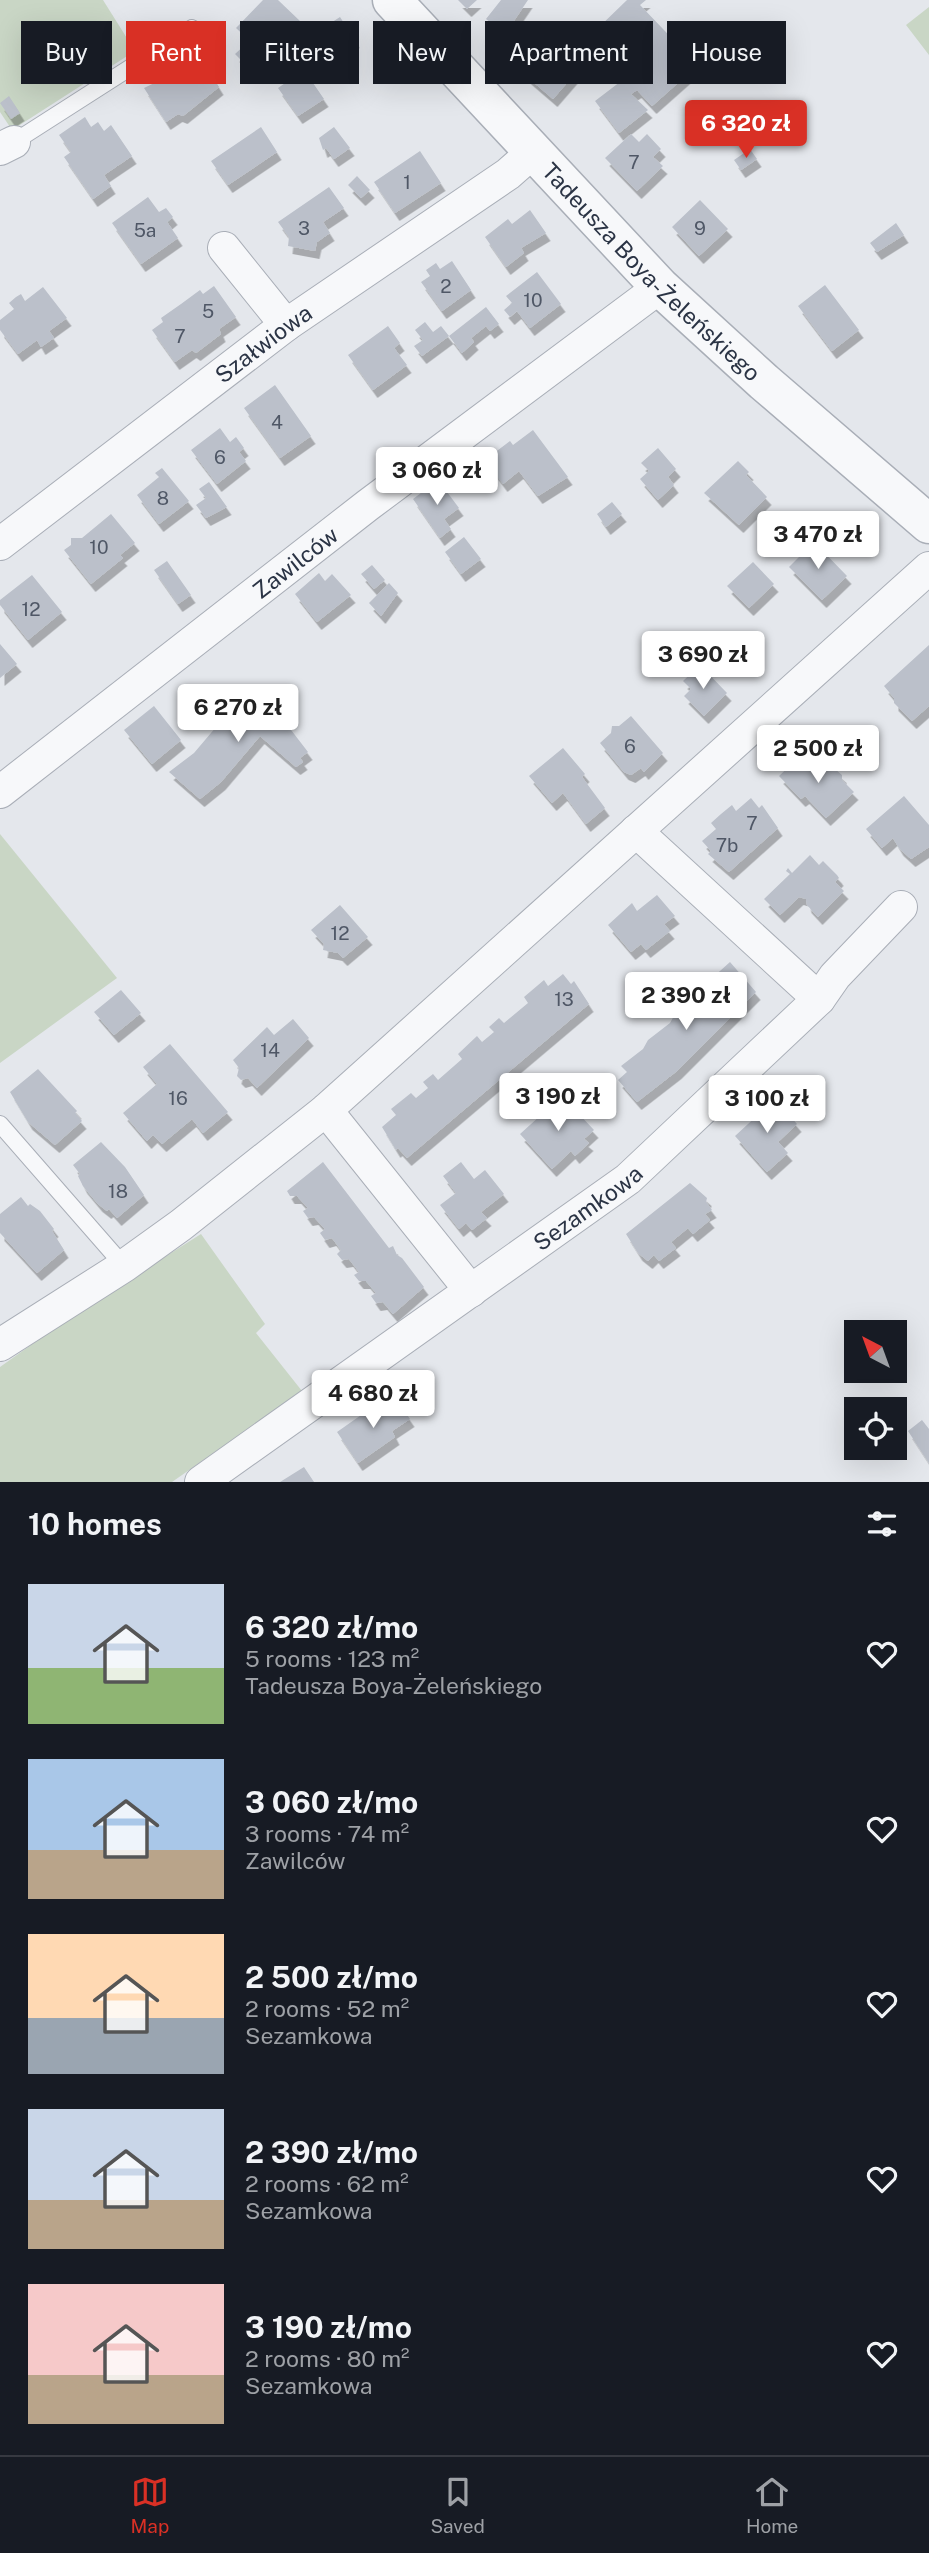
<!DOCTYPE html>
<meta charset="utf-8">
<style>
:root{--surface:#171b24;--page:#242831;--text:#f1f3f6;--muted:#9ea1a6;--line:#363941;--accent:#d93025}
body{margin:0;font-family:"Public Sans",sans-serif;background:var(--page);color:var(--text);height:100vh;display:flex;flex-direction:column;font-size:26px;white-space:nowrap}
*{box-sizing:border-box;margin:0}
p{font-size:23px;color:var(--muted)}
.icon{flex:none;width:38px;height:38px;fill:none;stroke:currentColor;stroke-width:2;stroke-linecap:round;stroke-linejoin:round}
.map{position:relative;height:1482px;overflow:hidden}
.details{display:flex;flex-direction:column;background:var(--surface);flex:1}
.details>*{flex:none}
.banner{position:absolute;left:21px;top:21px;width:887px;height:63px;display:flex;gap:14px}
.needle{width:46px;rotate:319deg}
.fabs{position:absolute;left:844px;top:1320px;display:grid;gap:14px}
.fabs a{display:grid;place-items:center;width:63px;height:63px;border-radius:0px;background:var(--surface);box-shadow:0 7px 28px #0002;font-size:35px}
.price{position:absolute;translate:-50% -60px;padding:0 16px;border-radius:7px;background:#fff;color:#222;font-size:23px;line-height:46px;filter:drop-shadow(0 2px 4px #0008)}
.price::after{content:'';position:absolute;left:50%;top:42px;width:21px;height:16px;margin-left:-10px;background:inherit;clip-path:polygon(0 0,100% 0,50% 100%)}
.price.active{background:var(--accent);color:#fff}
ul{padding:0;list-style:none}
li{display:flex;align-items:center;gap:21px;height:175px;padding:0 28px}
li span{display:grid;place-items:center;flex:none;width:196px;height:140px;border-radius:0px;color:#555}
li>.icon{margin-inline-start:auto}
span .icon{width:84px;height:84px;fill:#fffc;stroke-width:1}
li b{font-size:30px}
h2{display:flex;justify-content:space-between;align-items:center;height:84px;padding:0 28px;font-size:30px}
.pill{padding:0 24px;border-radius:0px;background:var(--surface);box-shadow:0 7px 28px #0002;font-size:24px;line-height:63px}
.pill.active{background:var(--accent);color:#fff}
.dock{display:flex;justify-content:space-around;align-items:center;height:98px;border-top:2px solid var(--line);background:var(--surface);font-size:19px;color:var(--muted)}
.dock a{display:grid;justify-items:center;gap:4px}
.dock .active{color:var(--accent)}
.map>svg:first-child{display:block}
.green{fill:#c9d6c5}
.building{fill:#bbc0ca;filter:url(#shadow)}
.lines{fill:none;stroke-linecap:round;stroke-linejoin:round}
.service-casing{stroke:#a9aeb7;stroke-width:18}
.minor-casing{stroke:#a9aeb7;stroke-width:34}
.tertiary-casing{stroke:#a9aeb7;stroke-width:41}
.service{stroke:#f7f8fa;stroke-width:16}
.minor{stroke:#f7f8fa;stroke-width:32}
.tertiary{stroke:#f7f8fa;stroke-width:38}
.labels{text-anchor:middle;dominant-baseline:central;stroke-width:5;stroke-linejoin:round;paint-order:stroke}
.number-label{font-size:19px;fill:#4f5766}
.street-label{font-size:23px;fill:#2b3445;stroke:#f4f6f9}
</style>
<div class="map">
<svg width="929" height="1482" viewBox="0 0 929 1482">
<defs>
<filter id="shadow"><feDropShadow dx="4.5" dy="8" stdDeviation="0" flood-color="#0004"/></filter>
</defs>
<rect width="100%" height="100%" fill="#e4e7ec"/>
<path class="green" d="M0 0H103L135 51 12 130 0 112Z
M929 7V55L906 25Z
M0 834 117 978 0 1063Z
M201 1234 265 1324 256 1333 302 1391 172 1482H0V1367L76 1313Z"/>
<path class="building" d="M263 0H278L300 21 284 38 279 34 247 66 235 54 247 43 252 48 254 45 236 28Z
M458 0H477L467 9Z
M501 0H528L505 34 486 19Z
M627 0H646L640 5 686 53 676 62 688 74 652 106 637 90 631 94 648 110 619 133 595 101 633 72 595 31Z
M340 17 355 40 312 66 298 44Z
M535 31 551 44 557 37 567 45 560 53 579 69 553 99 510 62Z
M186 61 194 73 205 65 219 87 183 116 178 114 166 122 144 88 169 76 167 74Z
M304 70 324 99 298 116 278 88Z
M9 96 20 113 11 119 0 103Z
M85 117 91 127 98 122 104 131 111 125 132 156 104 175 111 186 93 199 64 157 71 152 59 135Z
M261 127 277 152 228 185 211 161Z
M334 127 350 148 334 159 326 148 323 150 319 138Z
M631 134 639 142 647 134 661 149 653 157 663 166 637 191 605 158Z
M750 149 757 159 741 170 734 160Z
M420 151 441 183 395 213 374 182Z
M357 176 370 190 361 198 348 185Z
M329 187 344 208 323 222 330 233 317 242 315 251 288 246 289 237 278 222Z
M148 197 159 212 166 208 173 217 167 222 178 238 141 264 112 223Z
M700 200 728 229 699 256 672 227Z
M530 210 546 233 521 248 524 253 506 267 485 237 508 219 512 224Z
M896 223 904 235 877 252 870 243Z
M452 261 471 290 442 311 421 282 430 276 426 270 436 263 440 269Z
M537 272 561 304 530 328 517 311 510 317 504 310 512 303 506 296Z
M825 285 859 330 832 351 798 306Z
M214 286 236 317 219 329 221 334 196 353 192 350 175 362 152 330 163 322 161 318 181 304 200 290 203 294Z
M43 287 67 318 49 331 54 338 41 347 37 340 18 354 0 330V320L14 309 9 303 16 297 21 294 25 301Z
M486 307 499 324 490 331 486 326 471 338 474 342 462 353 449 336Z
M425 322 433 332 441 326 449 336 422 356 414 346 423 340 415 330Z
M388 326 400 343 394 348 407 365 373 390 348 355Z
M275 385 311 436 280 458 244 408Z
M220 428 230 442 236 437 244 448 239 452 246 461 217 484 191 450Z
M533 430 568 477 538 496 519 471 503 484 485 460 510 441 513 445Z
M658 448 676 469 668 477 674 485 658 500 640 479 649 471 641 463Z
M738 461 749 472 746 475 767 497 739 525 704 493Z
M162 468 189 501 159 524 137 495 159 477 155 473Z
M438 480 459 508 444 519 451 529 440 538 413 499Z
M209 482 227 507 206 518 196 505 206 498 199 489Z
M612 502 622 514 606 527 597 514Z
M111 514 135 543 120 555 123 558 91 584 64 550 71 545V538H82Z
M464 537 481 559 461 574 445 552Z
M814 542 847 576 822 600 789 567Z
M167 561 191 595 178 604 154 570Z
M753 562 774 584 749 608 727 586Z
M372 565 385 580 374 589 361 574Z
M319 573 325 581 332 574 351 595 317 622 295 594Z
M32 575 62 612 28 640 0 605V600Z
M389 583 398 593 381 616 369 603Z
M0 644 17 664 0 678Z
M929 645V706L912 721 894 703V698L884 686Z
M700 665 727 693 704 716 684 696 691 689 683 681Z
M258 687 308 752 300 758 303 762 296 767 260 736 221 782 200 799 169 772 194 753 233 707Z
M154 706 181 740 152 764 124 730Z
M631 716 663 753 644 772 641 768 631 775 624 772 600 743 611 733 612 726H619Z
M563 748 585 774 582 777 605 808 586 824 563 793 552 803 529 776Z
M822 758 842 775V780L854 792 826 818 805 796 801 799 779 776 797 759 809 771Z
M904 796 929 825V847L911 859 899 848 893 838 882 848 866 829Z
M751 798 759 808 762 805 778 828 729 872 708 854 711 851 702 841 716 829 711 823 721 814 732 805 736 811Z
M810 855 819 865 823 861 837 875 839 878 835 882 844 891 818 917 807 905 806 899 799 897 780 915 764 899 790 874 786 871 788 868 792 873Z
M657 895 675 916 664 924 670 931 646 950 641 944 631 952 608 925 632 903 637 911Z
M340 905 368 937 343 958 338 953 323 950 324 944 311 930Z
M730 962 756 992 677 1071 637 1102 618 1080 627 1072 621 1066 643 1049 648 1040 670 1023 675 1014 697 997 701 988Z
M563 974 571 984 574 981 589 1004 407 1158 398 1148 396 1150 382 1127 396 1115 391 1109 411 1093 416 1098 428 1088 423 1082 433 1074 438 1080 462 1059 458 1054 477 1036 482 1042 494 1032 489 1027 499 1018 504 1023 528 1003 524 997 544 980 548 986Z
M121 990 141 1013 114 1035 94 1012Z
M293 1019 309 1038 257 1088 248 1078 241 1080 237 1076 239 1068 233 1060 267 1027 274 1035Z
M170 1044 228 1112 203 1133 192 1119 162 1144 153 1135 147 1141 123 1113 157 1084 143 1067Z
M38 1069 77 1111 75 1113 82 1121 55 1145 28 1122 10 1092Z
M562 1096 594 1130 584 1139 589 1143 575 1156 571 1151 552 1169 520 1134Z
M775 1099 797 1124 778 1142 788 1153 767 1172 735 1136Z
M101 1142 125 1167 144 1195 117 1218 109 1209 107 1211 98 1204 83 1186 78 1176 80 1174 73 1165Z
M323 1162 389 1248 393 1246 397 1255 402 1258 424 1287 393 1314 383 1302 376 1303 371 1296 376 1293 366 1281H359L354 1275 359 1272 349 1259 342 1260 337 1254 341 1250 332 1238 325 1240 320 1233 325 1229 314 1217 308 1218 303 1211 308 1208 297 1196H290L287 1191Z
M461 1162 474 1179 485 1170 504 1194 481 1212 487 1218 472 1230 466 1223 459 1229 440 1205 456 1193 443 1176Z
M690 1183 707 1198 706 1202 712 1210 705 1214 710 1220 693 1234 688 1228 671 1242 676 1248 659 1261 654 1255 648 1261 638 1253 626 1234Z
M21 1197 28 1206 30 1204 40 1211 54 1229 52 1231 64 1250 37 1273 0 1233V1214Z
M396 1399 410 1419 392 1431 395 1437 358 1463 337 1432 374 1406 378 1412Z
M922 1420 929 1429V1463L908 1431Z
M304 1467 314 1482H280Z"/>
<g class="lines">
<defs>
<path id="service" d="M14 142 192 28
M0 1124 124 1266"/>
<g id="minor">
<path d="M0 149 14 142"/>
<path d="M224 248 286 325"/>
<path id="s1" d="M0 544 286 325 508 174 533 152"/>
<path id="s2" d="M0 792 368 505 660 287"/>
<path d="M636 831 819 999"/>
<path d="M326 1110 471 1291"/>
<path d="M0 1345 124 1266 181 1225 326 1110 929 568"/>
<path id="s3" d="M201 1482 628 1179 819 999 835 976 901 907"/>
</g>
<g id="tertiary">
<path id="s4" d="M392 0 660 287 764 382 929 524"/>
</g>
</defs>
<use href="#service" class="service-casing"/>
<use href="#minor" class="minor-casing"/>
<use href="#tertiary" class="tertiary-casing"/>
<use href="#service" class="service"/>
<use href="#minor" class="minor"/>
<use href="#tertiary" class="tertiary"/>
</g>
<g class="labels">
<g class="number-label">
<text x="634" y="162">7</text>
<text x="407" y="182">1</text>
<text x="304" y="228">3</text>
<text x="700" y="228">9</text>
<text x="145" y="230">5a</text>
<text x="446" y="286">2</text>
<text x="533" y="300">10</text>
<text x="208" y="311">5</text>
<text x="180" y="336">7</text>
<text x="277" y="422">4</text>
<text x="220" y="457">6</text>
<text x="163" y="498">8</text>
<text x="99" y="547">10</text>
<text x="31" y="609">12</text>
<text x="630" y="746">6</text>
<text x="752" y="823">7</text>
<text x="727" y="845">7b</text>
<text x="340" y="933">12</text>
<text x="564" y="999">13</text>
<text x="270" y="1050">14</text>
<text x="178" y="1098">16</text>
<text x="118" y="1191">18</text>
</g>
<g class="street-label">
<text stroke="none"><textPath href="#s4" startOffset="376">Tadeusza Boya-Żeleńskiego</textPath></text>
<text stroke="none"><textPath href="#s1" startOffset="331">Szałwiowa</textPath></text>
<text stroke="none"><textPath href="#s2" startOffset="374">Zawilców</textPath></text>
<text stroke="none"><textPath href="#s3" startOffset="474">Sezamkowa</textPath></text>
</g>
</g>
</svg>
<div class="fabs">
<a><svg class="needle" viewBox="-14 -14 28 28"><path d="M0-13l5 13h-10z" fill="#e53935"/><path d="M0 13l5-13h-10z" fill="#9ea1a6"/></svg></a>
<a><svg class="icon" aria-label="locate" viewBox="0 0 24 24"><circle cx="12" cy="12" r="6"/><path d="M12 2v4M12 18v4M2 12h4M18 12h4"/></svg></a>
</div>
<b class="price active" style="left:746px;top:160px">6 320 zł</b>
<b class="price" style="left:437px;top:507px">3 060 zł</b>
<b class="price" style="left:818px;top:571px">3 470 zł</b>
<b class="price" style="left:703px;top:691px">3 690 zł</b>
<b class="price" style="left:238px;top:744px">6 270 zł</b>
<b class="price" style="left:818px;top:785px">2 500 zł</b>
<b class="price" style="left:686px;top:1032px">2 390 zł</b>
<b class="price" style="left:558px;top:1133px">3 190 zł</b>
<b class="price" style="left:767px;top:1135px">3 100 zł</b>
<b class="price" style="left:373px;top:1430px">4 680 zł</b>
<div class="banner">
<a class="pill">Buy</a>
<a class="pill active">Rent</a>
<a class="pill">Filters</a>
<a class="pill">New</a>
<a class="pill">Apartment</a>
<a class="pill">House</a>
</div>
</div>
<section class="details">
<h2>10 homes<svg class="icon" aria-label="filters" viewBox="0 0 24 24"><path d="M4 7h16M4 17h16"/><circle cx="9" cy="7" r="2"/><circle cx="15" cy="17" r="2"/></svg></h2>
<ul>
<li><span style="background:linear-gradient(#c9d6e8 60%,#8fb573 0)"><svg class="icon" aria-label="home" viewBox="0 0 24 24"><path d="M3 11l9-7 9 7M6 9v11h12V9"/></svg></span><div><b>6 320 zł/mo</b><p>5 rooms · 123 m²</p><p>Tadeusza Boya-Żeleńskiego</p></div><svg class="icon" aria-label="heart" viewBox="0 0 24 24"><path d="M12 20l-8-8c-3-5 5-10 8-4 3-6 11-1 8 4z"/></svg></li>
<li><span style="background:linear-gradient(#a9c7e8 65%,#b9a48a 0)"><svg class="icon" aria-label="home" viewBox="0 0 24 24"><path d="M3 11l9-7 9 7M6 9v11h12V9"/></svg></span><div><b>3 060 zł/mo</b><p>3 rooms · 74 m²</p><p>Zawilców</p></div><svg class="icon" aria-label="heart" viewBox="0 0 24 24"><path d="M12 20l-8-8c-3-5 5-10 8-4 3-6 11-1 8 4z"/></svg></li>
<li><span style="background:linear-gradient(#ffd9b3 60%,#9aa5b1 0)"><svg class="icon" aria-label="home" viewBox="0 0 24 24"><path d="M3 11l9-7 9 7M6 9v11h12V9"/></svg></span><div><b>2 500 zł/mo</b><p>2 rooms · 52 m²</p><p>Sezamkowa</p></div><svg class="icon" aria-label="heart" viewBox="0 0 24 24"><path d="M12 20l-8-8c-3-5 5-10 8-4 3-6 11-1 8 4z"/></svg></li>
<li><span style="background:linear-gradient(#c9d6e8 65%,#b9a48a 0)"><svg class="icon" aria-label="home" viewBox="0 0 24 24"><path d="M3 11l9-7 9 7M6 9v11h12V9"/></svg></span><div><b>2 390 zł/mo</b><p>2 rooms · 62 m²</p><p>Sezamkowa</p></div><svg class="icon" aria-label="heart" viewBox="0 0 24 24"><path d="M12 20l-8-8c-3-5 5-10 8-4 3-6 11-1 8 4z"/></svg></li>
<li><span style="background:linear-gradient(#f6c9c9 65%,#b9a48a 0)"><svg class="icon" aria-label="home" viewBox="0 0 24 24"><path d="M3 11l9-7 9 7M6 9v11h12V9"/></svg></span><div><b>3 190 zł/mo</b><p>2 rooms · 80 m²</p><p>Sezamkowa</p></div><svg class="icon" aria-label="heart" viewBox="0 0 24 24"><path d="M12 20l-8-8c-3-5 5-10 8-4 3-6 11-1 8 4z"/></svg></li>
</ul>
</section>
<nav class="dock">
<a class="active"><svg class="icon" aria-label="map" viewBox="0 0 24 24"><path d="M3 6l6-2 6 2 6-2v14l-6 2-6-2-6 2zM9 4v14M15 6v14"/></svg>Map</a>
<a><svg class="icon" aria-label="saved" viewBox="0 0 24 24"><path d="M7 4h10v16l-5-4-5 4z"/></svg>Saved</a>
<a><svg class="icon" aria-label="home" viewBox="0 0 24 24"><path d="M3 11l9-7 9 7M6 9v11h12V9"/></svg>Home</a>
</nav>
